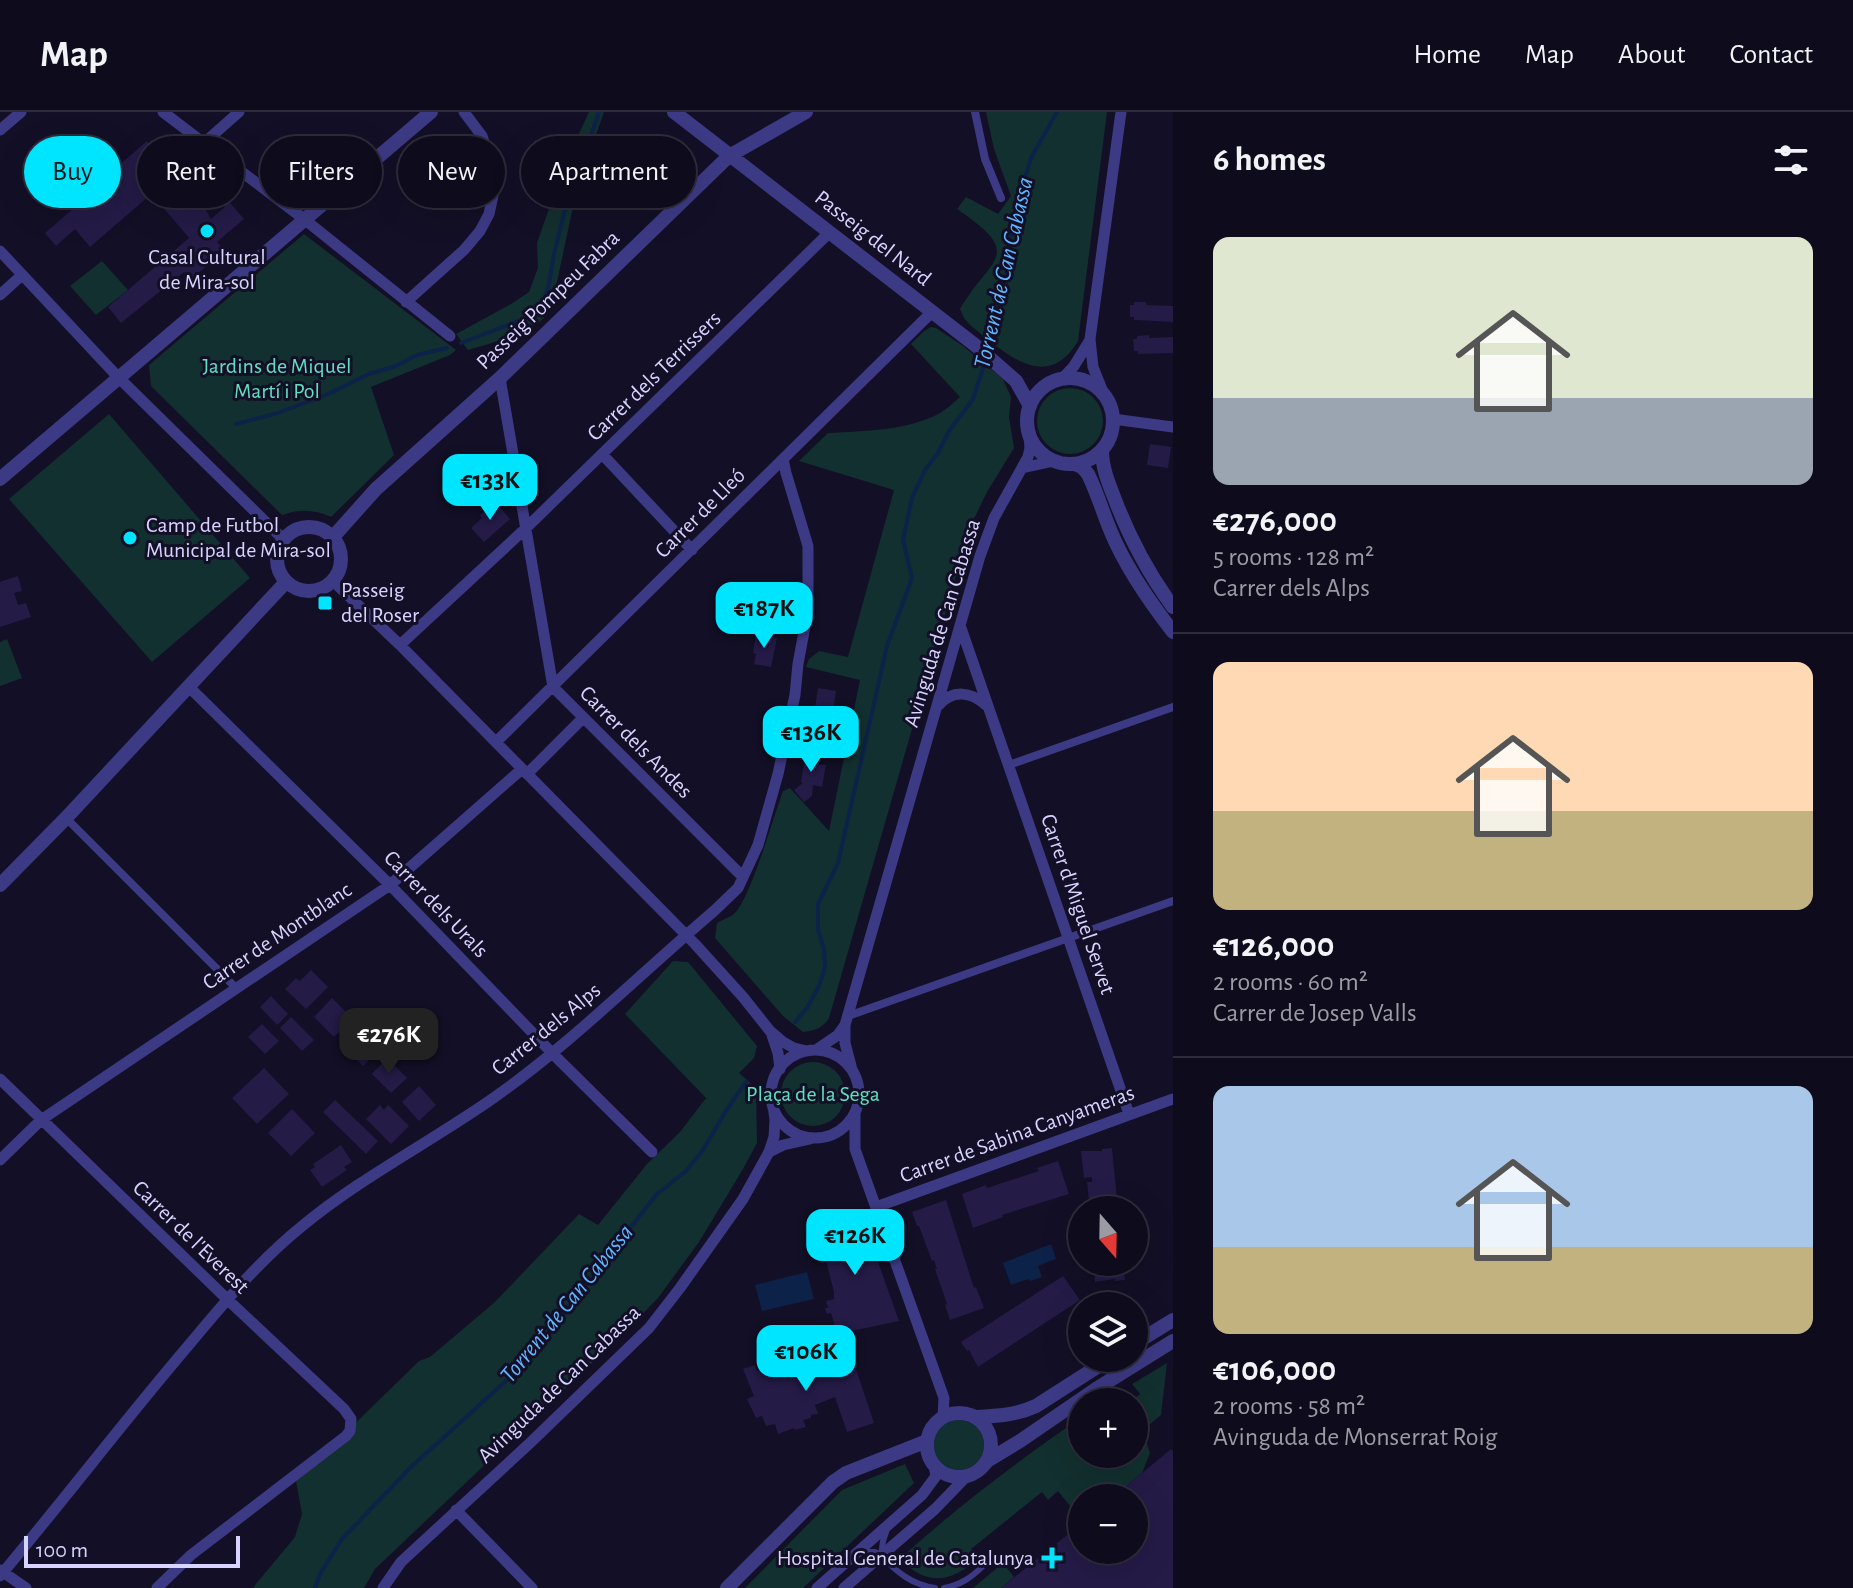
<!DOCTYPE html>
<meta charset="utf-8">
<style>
:root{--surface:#0e0b1c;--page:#171425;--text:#f1f3f6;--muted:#9b9ba3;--line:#2e2b3b;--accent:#00e5ff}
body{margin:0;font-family:"Alegreya Sans",sans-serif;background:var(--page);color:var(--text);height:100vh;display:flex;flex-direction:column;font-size:30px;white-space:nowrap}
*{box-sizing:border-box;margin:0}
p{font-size:26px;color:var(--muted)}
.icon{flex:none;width:44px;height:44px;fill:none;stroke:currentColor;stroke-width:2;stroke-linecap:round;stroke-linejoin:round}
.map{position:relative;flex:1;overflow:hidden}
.panel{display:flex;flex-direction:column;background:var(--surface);width:680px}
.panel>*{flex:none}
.top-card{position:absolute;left:24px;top:24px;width:760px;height:72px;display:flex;gap:16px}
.needle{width:52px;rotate:160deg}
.buttons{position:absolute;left:1068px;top:1084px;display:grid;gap:16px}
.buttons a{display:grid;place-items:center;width:80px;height:80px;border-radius:50%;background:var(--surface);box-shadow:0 8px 32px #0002,0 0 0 2px var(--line);font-size:40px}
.scale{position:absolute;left:24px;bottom:20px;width:216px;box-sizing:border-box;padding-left:8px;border:4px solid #d9d4ff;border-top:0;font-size:22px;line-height:28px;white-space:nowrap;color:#d9d4ff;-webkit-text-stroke:6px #130f26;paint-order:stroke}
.price{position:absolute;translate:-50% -68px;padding:0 18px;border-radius:16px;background:var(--accent);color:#111;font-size:26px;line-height:52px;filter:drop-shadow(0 2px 4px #0008)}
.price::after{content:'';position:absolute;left:50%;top:48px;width:24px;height:18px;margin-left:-12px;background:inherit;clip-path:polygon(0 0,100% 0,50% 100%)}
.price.selected{background:#222;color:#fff}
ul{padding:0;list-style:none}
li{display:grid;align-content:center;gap:16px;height:424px;padding:0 40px}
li+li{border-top:2px solid var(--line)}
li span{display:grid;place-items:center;height:248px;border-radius:16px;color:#555}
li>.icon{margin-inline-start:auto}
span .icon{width:144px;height:144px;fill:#fffc;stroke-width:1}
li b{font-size:34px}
h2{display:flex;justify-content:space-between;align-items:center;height:96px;padding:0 40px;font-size:34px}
.tag{padding:0 28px;border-radius:36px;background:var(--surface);box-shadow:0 8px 32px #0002,0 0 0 2px var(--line);font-size:28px;line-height:72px}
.tag.selected{background:var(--accent);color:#111}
header{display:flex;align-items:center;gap:48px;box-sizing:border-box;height:112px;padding:0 40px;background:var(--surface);border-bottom:2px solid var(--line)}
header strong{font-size:38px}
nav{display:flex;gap:44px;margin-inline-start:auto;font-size:28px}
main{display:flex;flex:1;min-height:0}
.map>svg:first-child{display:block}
.green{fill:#12302f}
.water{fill:#0c2248}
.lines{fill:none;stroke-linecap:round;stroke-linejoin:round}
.stream{stroke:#0c2248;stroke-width:4}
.building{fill:#241b47}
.service{stroke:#3d3a85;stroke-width:6}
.pedestrian{stroke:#3d3a85;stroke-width:8}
.minor{stroke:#3d3a85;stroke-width:11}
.tertiary{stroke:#3d3a85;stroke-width:14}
.poi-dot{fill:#00e5ff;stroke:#130f26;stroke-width:3}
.labels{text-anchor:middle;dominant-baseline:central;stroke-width:6;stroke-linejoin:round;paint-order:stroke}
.street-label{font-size:22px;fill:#d9d4ff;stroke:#130f26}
.poi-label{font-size:22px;fill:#d9d4ff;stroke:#130f26;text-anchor:start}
.park-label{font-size:22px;fill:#5fe0c0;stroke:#130f26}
.water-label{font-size:24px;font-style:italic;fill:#62b6ff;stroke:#130f26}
</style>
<header>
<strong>Map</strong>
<nav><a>Home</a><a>Map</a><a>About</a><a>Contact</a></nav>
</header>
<main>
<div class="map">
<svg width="1173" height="1476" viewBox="0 0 1173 1476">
<rect width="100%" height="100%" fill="#130f26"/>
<path class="green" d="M589 0H604L577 76 554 184C552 190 550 197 546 203 535 220 488 232 468 238L456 222 511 192 529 180 538 156 537 131 564 54Z
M986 0H1107L1078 229C1046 283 1003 239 970 213L964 206 960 197C991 144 1026 144 957 97L966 85 998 102 1011 84 994 37Z
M304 122 456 238 450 243 371 275 394 343 331 405C314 397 299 397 282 403L151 274 149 253Z
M102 149 128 178 96 203 70 174Z
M931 215 936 216 963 234 1003 267 1011 285 1009 305 1014 336 987 380 970 415 829 906C823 916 814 919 803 920L783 904 715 826 717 811C722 808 730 805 734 802 750 788 774 703 783 679L790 676 829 719 860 568 806 555 809 547 819 539 848 545 894 378 799 349 828 321C864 319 907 319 940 301 947 297 954 290 960 285L911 232 924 219Z
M1037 309a33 33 0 1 1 66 0a33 33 0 1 1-66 0Z
M109 302 250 466 152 550 9 387Z
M7 527 22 566 0 574V530Z
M673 849 688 850 757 934 754 946 739 961 756 976 757 1031 743 1057 699 1130 658 1186 627 1218 375 1457 364 1476H254L255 1473 295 1425 302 1402 296 1369 419 1249 430 1245 495 1190 579 1102 598 1113 647 1052 680 1020 706 986 625 902Z
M781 982a32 32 0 1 1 64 0a32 32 0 1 1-64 0Z
M1167 1251 1161 1303 1149 1313 1134 1293V1290L1131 1289 1140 1282 1132 1272Z
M1082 1305V1342H1134V1307L1143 1319 1150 1341 1142 1361 1112 1386H1082V1409L1058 1379 1048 1388 1042 1380 971 1437 978 1446C952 1470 929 1475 902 1449L903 1444C960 1393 1019 1348 1082 1305Z
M934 1333a25 25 0 1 1 50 0a25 25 0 1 1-50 0Z
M905 1352 914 1371 803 1476H745L842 1378Z
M1003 1451 1014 1465 1001 1476H973Z"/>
<path class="water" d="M1051 1132 1056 1147 1038 1154 1042 1165 1030 1169 1028 1167 1011 1173 1003 1151Z
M807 1160 814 1187 762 1199 755 1173Z"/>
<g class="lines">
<path class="stream" d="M461 231 526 206 537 199 544 189 549 172 554 142 564 102 599 0
M989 238 1006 162 1009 131 1016 96 1031 46 1057 0
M236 312 278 301 328 282 369 262 396 254 417 243 447 236
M795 910 807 896 819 874 825 855 824 837 818 818V792L838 751 887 534 912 466 903 428 912 386 925 358 938 341 949 319 973 287 986 247
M315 1476 320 1462 342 1427 410 1356 518 1258 657 1082 685 1060 703 1038 727 997 746 970"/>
</g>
<path class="building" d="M147 29 166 51 175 44 182 55 170 65 180 75 191 71 211 107 225 95 214 82 219 78 244 107 217 130 225 139 190 168 184 160 121 211 108 195 189 126 155 86 170 80 163 72 90 135 75 117 56 134 45 121 97 76 95 74Z
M1134 190H1146V193L1173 194V210L1134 208V205H1130V193H1134Z
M1149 223V226L1173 225V241L1138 242V239H1134L1133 227H1137V224Z
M1150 332 1171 335 1168 356 1147 353Z
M495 390 510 407 484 430 471 416 482 406 480 403Z
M18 464 22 479 14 481 18 493 26 491 31 505 0 515V470Z
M756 522 777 526 771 555 754 552 756 542 753 541Z
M818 576 836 579 831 615 818 613 820 603H814Z
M807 633 820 635 817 652 826 653 822 675 813 673 812 684 804 690 794 678 803 671 801 670Z
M311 858 328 875 306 897 285 877 296 866 300 869Z
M271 884 288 902 277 913 260 895Z
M332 886 353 907 334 925 314 905Z
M291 905 314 928 302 939 280 916Z
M262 912 279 929 265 942 248 925Z
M362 912 367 918 370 915 386 931 363 954 342 933Z
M387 946 407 966 391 981 372 962Z
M264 956 289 982 257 1012 232 986Z
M419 974 436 993 419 1009 402 990Z
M335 988 378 1029 366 1042 323 1000Z
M380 993 384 998 388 993 409 1014 391 1032 366 1007Z
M292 997 315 1021 291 1044 268 1021Z
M341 1033 352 1050 344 1055 347 1058 322 1075 310 1058 315 1055 313 1052Z
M1112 1036 1118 1098H1090L1087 1070H1092V1065L1084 1066 1081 1039H1102V1037Z
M1058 1049 1069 1082 1002 1103 1003 1105 973 1116 962 1082 986 1073 987 1076 1039 1059 1037 1056Z
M946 1088 974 1176 976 1175 984 1196 950 1208 945 1193 947 1192 935 1157H937L934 1148 932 1149 919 1114H917L912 1100Z
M860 1099 899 1209 837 1222 831 1201 827 1202 825 1196H828L826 1189 834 1187V1180L818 1117Z
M1093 1150H1123L1125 1168 1115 1169V1167L1095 1170Z
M1063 1164 1080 1188 978 1255 969 1238 967 1239 961 1230Z
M830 1235 833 1244 823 1247 828 1263 855 1254 874 1311 847 1320 835 1285 815 1293 818 1302 811 1303V1306L803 1308 806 1315 795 1318 794 1316 778 1322 775 1312 766 1314 762 1304 756 1306 747 1287 754 1284 743 1257 755 1253 757 1259Z
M1171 1337 1173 1339V1476H1001L1082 1411V1438H1134V1386H1112Z"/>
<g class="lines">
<path class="service" d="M861 1440H875L881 1444 883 1429 887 1417
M881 1444C897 1460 912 1473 935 1476
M944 1476C961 1473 972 1465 984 1453"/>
<path class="pedestrian" d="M975 0 985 47 1001 86
M1009 653 1173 595
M66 706 236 876
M848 904 1173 789"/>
<path class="minor" d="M163 0 304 107 450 224
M0 18 21 0
M204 31 239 0
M0 139 118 265 283 427
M0 183 22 163
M406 190 464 138 480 119 489 102 494 79 492 54 482 24 464 0
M500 266 553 575 743 765
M1062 267 1074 254 1090 228
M1103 280 1093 255 1090 227 1121 0
M1113 307 1173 315
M602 342 692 438
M1022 356 1054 349
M333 469 400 533 695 832 743 885 770 919 783 930 794 936 807 939
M960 513 1129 1002
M400 533 525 417 830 120
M188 574 390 773 553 942 652 1040
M939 593C953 577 971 580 986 593
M496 630 932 200
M527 662 583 606
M772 923 778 941 780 957
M816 938 838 923 845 913
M771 982a44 44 0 1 1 88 0a44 44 0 1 1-88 0Z
M852 958 845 931V913L980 444 994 406 1028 345 1030 336 1029 324
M0 967 227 1187 344 1297 351 1307 350 1319 346 1324 191 1443 157 1476
M855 1000V1037L944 1286 943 1305
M769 1040 783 1033 810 1027
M0 1048 41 1008 390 773 522 657
M876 1095 1173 987
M456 1398 532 1476
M0 1458 26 1476
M0 1464C64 1388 124 1309 188 1234 223 1192 258 1150 301 1115 360 1066 429 1031 492 987 572 931 640 862 714 799L738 776 758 733 778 662 795 583 798 552 808 498V434L786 361 783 347
M383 1476 401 1450 530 1331 649 1216 680 1176 743 1087 769 1040 774 1025 775 1008 773 993
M817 1476 922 1383 936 1364 934 1354
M844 1476 935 1397 967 1364"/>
<path class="tertiary" d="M674 0 975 233 1016 269 1030 294
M1027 309a43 43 0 1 1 86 0a43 43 0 1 1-86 0Z
M1102 338C1102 355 1108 370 1114 385 1129 425 1148 461 1173 495
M1075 352 1082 355 1088 362C1097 380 1103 401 1111 420 1126 456 1149 489 1173 520
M0 367 431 0
M277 447a32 32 0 1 1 64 0a32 32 0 1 1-64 0Z
M333 425 376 377 500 266 729 44 806 0
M0 773 66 706 286 470
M1134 1232 1173 1208
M927 1333a32 32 0 1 1 64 0a32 32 0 1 1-64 0Z
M976 1305C998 1304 1016 1303 1036 1294L1111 1246
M987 1349 1020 1329 1096 1277 1173 1229
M727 1476 833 1370 846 1361 927 1329"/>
</g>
<g class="poi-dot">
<circle cx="207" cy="119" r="8"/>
<circle cx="130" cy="426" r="8"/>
<rect x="317" y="483" width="16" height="16" rx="4"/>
<path d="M1048 1434h8v8h8v8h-8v8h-8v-8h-8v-8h8z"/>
</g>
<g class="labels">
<g class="street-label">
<text transform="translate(873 126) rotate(38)">Passeig del Nard</text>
<text transform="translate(548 188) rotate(-44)">Passeig Pompeu Fabra</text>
<text transform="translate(654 264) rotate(-44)">Carrer dels Terrissers</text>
<text transform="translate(700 401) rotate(-45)">Carrer de Lleó</text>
<text transform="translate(942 511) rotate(-73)">Avinguda de Can Cabassa</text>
<text transform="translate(636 630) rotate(45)">Carrer dels Andes</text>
<text transform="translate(436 792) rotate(46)">Carrer dels Urals</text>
<text transform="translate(1078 792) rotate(71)">Carrer d'Miguel Servet</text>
<text transform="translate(277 824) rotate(-34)">Carrer de Montblanc</text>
<text transform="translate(546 917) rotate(-39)">Carrer dels Alps</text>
<text transform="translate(1017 1022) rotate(-20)">Carrer de Sabina Canyameras</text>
<text transform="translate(191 1125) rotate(44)">Carrer de l'Everest</text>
<text transform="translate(559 1272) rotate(-44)">Avinguda de Can Cabassa</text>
</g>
<g class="poi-label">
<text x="207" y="145" text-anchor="middle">Casal Cultural<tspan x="207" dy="25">de Mira-sol</tspan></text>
<text x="146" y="413">Camp de Futbol<tspan x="146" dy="25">Municipal de Mira-sol</tspan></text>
<text x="341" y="478">Passeig<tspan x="341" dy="25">del Roser</tspan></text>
<text x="1034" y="1446" text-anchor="end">Hospital General de Catalunya</text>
</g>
<g class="park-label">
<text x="277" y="254">Jardins de Miquel<tspan x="277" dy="25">Martí i Pol</tspan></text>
<text x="813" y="982">Plaça de la Sega</text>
</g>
<g class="water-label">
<text transform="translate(1004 161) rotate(-77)">Torrent de Can Cabassa</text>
<text transform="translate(567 1192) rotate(-51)">Torrent de Can Cabassa</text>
</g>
</g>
</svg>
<div class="buttons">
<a><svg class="needle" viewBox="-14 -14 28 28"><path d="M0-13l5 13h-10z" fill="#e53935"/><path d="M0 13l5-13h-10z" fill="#9b9ba3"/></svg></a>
<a><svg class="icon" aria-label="layers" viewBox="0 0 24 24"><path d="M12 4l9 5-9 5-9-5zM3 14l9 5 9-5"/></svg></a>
<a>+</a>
<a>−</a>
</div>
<div class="scale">100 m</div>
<b class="price" style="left:490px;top:410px">€133K</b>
<b class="price" style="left:764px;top:538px">€187K</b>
<b class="price" style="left:811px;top:662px">€136K</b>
<b class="price selected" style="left:389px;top:964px">€276K</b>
<b class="price" style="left:855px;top:1165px">€126K</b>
<b class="price" style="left:806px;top:1281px">€106K</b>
<div class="top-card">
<a class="tag selected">Buy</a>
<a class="tag">Rent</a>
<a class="tag">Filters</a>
<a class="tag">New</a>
<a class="tag">Apartment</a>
</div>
</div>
<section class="panel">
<h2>6 homes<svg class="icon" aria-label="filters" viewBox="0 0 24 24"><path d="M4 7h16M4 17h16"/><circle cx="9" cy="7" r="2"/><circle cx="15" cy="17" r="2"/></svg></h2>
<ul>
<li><span style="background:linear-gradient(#dfe7d0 65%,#9aa5b1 0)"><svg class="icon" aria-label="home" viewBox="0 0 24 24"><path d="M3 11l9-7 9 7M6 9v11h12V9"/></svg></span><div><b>€276,000</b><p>5 rooms · 128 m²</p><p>Carrer dels Alps</p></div></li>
<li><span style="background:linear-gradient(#ffd9b3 60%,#c2b280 0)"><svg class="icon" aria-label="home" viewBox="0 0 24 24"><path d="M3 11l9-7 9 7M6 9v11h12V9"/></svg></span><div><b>€126,000</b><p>2 rooms · 60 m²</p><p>Carrer de Josep Valls</p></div></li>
<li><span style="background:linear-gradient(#a9c7e8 65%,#c2b280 0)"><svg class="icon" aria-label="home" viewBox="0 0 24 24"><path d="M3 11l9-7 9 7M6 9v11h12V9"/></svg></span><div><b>€106,000</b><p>2 rooms · 58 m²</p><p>Avinguda de Monserrat Roig</p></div></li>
</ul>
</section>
</main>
